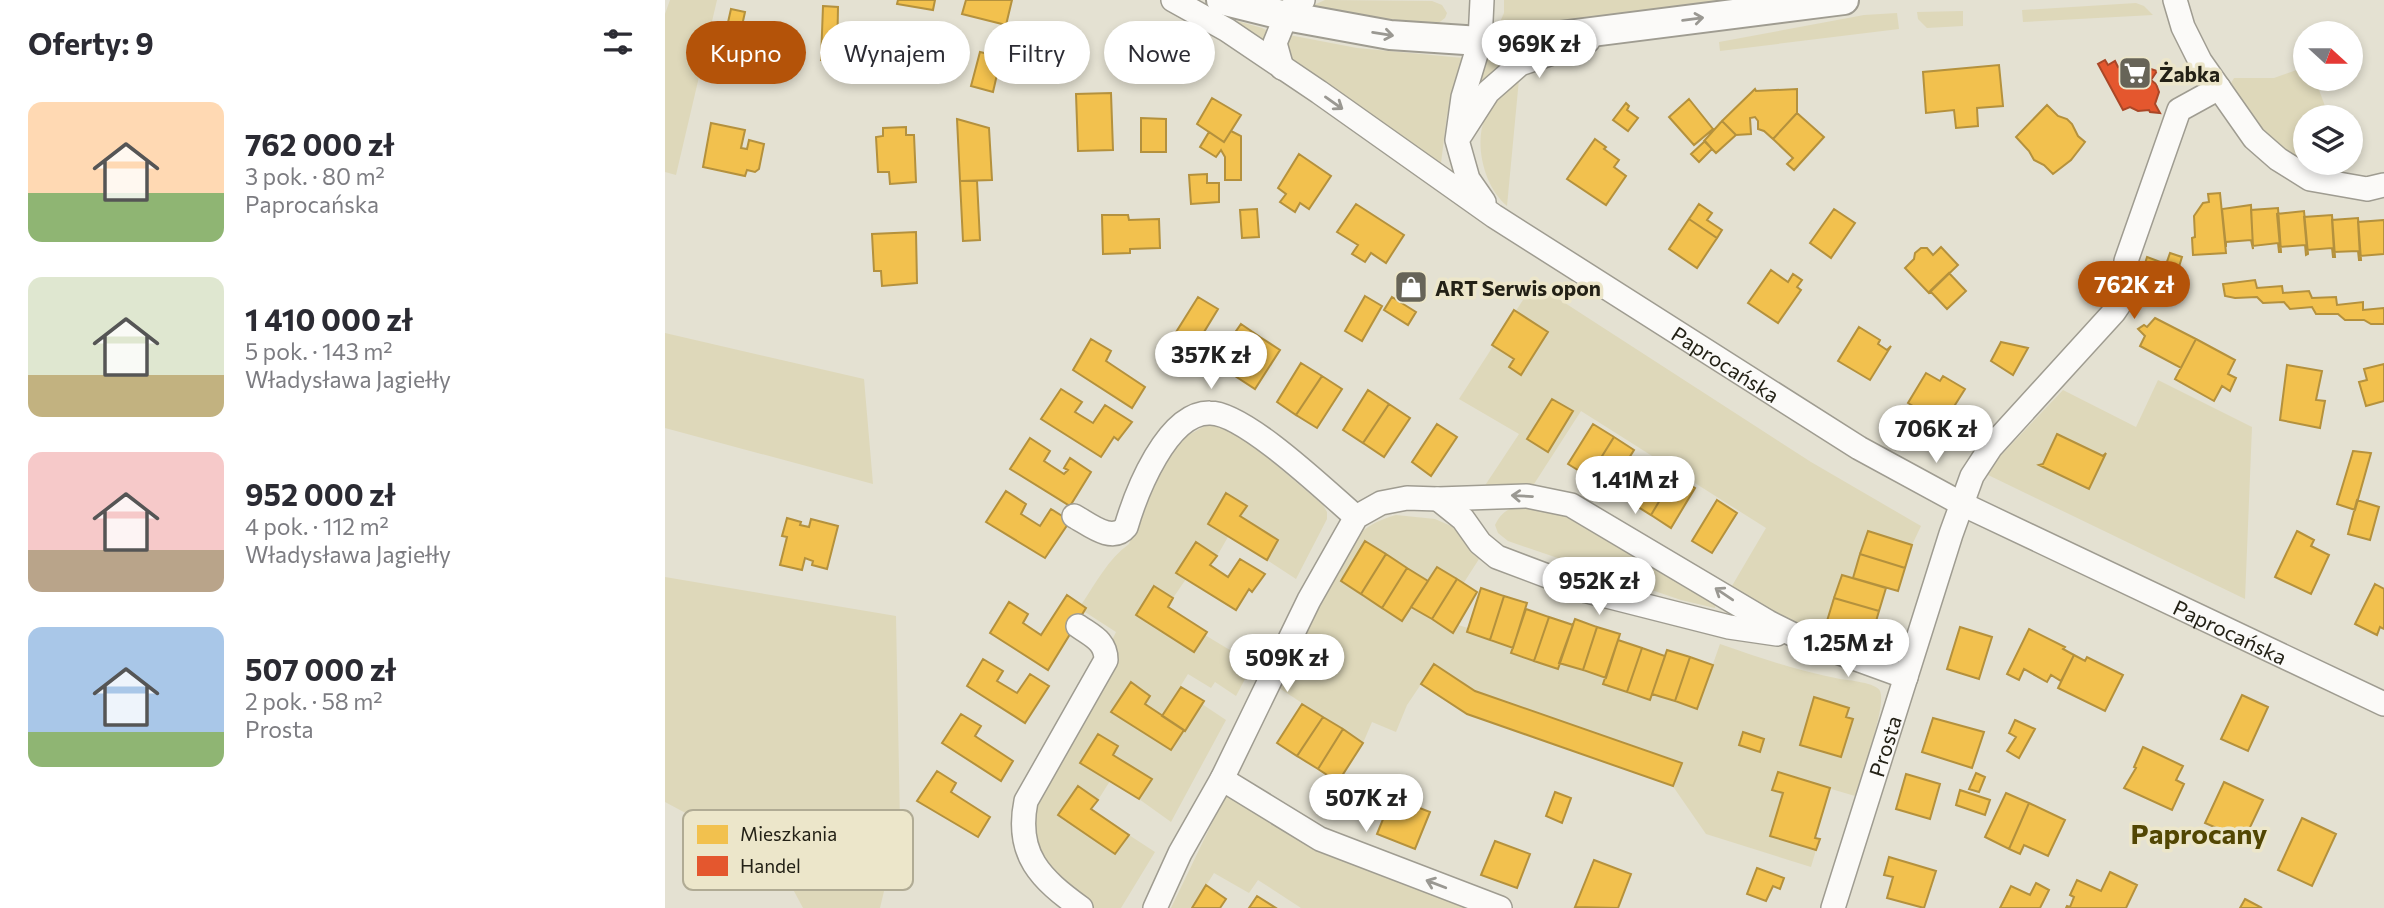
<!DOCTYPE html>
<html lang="pl">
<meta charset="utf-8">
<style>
:root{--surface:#fff;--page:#f7f7f7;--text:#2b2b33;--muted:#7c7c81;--accent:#b45309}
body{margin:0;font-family:Commissioner,sans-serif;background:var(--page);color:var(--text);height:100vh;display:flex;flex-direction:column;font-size:26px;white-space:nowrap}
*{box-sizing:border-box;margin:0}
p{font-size:23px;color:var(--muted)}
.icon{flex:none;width:38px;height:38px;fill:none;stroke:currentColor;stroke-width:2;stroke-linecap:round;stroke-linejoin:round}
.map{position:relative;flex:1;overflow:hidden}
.side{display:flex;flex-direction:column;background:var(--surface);width:665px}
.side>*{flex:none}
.banner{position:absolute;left:21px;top:21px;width:665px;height:63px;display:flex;gap:14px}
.needle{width:46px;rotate:111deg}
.controls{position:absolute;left:1628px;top:21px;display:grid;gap:14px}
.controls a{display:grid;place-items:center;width:70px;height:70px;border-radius:50%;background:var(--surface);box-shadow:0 4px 10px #0003;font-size:35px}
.price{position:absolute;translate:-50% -60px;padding:0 16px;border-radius:24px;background:#fff;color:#222;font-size:23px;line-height:46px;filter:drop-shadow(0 2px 4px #0008)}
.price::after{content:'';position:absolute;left:50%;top:42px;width:21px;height:16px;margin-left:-10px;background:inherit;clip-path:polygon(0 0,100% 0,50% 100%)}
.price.active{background:var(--accent);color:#fff}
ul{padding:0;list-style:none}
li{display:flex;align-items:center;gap:21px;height:175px;padding:0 28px}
li span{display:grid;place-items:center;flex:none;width:196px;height:140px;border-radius:14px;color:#555}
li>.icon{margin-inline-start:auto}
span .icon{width:84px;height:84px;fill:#fffc;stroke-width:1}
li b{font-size:30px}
h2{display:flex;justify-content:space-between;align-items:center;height:84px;padding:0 28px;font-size:30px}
.tag{padding:0 24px;border-radius:32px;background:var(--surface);box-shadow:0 4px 10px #0003;font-size:24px;line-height:63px}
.tag.active{background:var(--accent);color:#fff}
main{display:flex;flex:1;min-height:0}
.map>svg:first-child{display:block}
.green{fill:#ded8ba}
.homes{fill:#f2c14e;stroke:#b4913d;stroke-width:2}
.shops{fill:#e4572e;stroke:#aa4727;stroke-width:2}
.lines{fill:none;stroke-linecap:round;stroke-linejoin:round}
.minor-casing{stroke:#9f9c91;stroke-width:26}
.tertiary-casing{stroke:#9f9c91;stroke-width:32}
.minor{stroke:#fbfaf8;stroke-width:23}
.tertiary{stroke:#fbfaf8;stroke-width:28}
.oneway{stroke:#9a9892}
.labels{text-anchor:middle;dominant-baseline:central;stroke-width:7;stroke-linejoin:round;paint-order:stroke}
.poi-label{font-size:21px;font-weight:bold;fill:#232116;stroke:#ece6ca;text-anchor:start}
.street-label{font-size:21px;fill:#232116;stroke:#ece6ca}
.district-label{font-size:28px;font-weight:bold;fill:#524603;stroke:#ece6ca}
.key{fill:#ece6ca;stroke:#b0ab94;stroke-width:2}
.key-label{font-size:19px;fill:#232116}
</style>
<main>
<section class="side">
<h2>Oferty: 9<svg class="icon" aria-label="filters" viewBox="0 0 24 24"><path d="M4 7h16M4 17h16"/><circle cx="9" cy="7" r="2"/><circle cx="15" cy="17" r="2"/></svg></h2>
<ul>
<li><span style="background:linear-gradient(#ffd9b3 65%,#8fb573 0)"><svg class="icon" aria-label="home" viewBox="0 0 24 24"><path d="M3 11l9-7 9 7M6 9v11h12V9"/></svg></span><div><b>762 000 zł</b><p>3 pok. · 80 m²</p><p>Paprocańska</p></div></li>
<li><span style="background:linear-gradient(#dfe7d0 70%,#c2b280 0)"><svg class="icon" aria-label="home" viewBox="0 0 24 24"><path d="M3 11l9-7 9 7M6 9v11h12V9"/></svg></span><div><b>1 410 000 zł</b><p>5 pok. · 143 m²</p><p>Władysława Jagiełły</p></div></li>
<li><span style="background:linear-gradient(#f6c9c9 70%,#b9a48a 0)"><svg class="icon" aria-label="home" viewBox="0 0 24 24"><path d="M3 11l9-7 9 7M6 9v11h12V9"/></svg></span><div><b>952 000 zł</b><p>4 pok. · 112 m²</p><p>Władysława Jagiełły</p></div></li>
<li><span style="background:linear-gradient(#a9c7e8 75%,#8fb573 0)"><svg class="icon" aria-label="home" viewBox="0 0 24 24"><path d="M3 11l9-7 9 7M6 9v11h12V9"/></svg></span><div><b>507 000 zł</b><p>2 pok. · 58 m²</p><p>Prosta</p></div></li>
</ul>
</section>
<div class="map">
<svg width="1719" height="908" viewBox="0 0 1719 908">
<rect width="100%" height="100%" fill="#e4e1d2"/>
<path class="green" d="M5 0H52L11 175 0 172V14Z
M660 0 767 1 777 5 782 13 780 18 772 24 715 21 642 8Z
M839 0H1063L924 20 837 28 834 24 839 13Z
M1471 3 1479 6 1488 15 1358 22 1357 10Z
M1298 11V26L1262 28 1253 19 1252 12Z
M544 13 597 28 601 30V41L596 48Z
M1232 13 1234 29 1055 51 1054 42 1199 15Z
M624 35 692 48 798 58 793 83 782 115 776 163 628 67 621 47 622 36Z
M842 58 809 93 819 59Z
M1640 67V79H1650L1664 117H1640V163H1663L1653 167C1612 155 1589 121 1562 90L1569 78H1609Z
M854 79 842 206C819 187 808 143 821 115 828 100 841 90 854 79Z
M869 283 1146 462 1256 526 1247 545 1203 531 1188 578 1177 575 1162 621 1146 629 1064 591 1101 528 916 411 869 484 819 487 854 434 794 399Z
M0 333 199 379 208 484 0 428Z
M1493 380 1587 427 1580 599 1319 473 1398 390 1471 427Z
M540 426H556L577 436 658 505 662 512V519L631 579 602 560 613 540 575 516 581 506 561 494 543 523 563 537 552 556 531 543 511 573 521 579 508 598 489 586 471 615 528 652 540 635 588 664 571 696 550 682 546 688 523 674 497 716 447 712 506 750 537 704 561 720 506 822 474 799 487 779 448 755 453 746 433 734 416 764 445 781 433 800 413 787 393 815 450 854 464 835 490 852 456 908H426L407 896 366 847 372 796 451 632 420 612 421 608 416 605C431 583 443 559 464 544L504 453 518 438Z
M859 504 901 512 1051 603 1050 608 1016 600 843 541 833 533 830 525C837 511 844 508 859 504Z
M731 515 770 519 786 526 796 534 801 545 814 559 798 584 772 567 763 581 700 542 676 581 737 621 746 607 787 633 793 625 803 628 802 632 848 648 847 654 892 669 894 663 1032 709 1055 644C1096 658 1132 671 1175 679 1183 680 1212 683 1215 691 1222 706 1196 776 1190 796L1112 773 1107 790 1118 793 1105 836 1151 850 1146 867 1041 834 1007 785 1016 762 810 691 769 665 742 705 731 732 707 722 698 743 611 686 640 626 694 534C705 524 717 519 731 515Z
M0 577 231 616 235 824 215 908H138L114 863 0 802Z
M561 794 808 908H636L593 880 584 893 549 873 527 908H506Z"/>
<path class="homes" d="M233 0H270L268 10 232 4Z
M301 0H347L341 25 297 14Z
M158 6 173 7 172 61 156 60Z
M66 9 80 12 73 44 59 40Z
M315 52 336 57 328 92 306 86Z
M1334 65 1338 106 1312 108 1313 126 1291 128 1289 110 1261 113 1258 72Z
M1090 89 1091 91 1132 89V113L1108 139 1099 131 1093 129V121L1090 117 1085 118 1086 134 1071 135 1057 121Z
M446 93 448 150 413 151 411 94Z
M547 98 576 115 559 142 532 124Z
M1024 99 1048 129 1029 145 1004 117Z
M961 103 964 106 962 110 973 118 963 131 948 120Z
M1382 105 1393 116 1402 119 1407 124 1413 136 1420 142 1406 160 1388 174 1379 165 1369 160 1364 151 1351 137Z
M1132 113 1159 137 1129 170 1122 164 1128 158 1108 139Z
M476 118 501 119V152H476Z
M292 119 324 128 327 180 295 181Z
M1057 121 1071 135 1051 153 1039 141Z
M46 123 80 130 76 148 82 149 84 140 99 144 94 169 90 172 82 170 80 176 38 167Z
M241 127V135H249L251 182 225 184 224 172H213L211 137 218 136V128Z
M566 131 576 136V180H560V157L556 150 551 157 535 147 544 132 559 142Z
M930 139 941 147 939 149 954 160 949 167 961 176 941 205 902 179Z
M1040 141 1047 149 1034 162 1026 154Z
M634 154 666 176 644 209 635 203 630 212 615 202 621 194 613 188Z
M542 174V183H554V202L526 204 524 175Z
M295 181H312L315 240 298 241Z
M1555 193 1561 253 1528 255 1527 238 1530 237 1529 216 1538 203 1544 202 1543 194Z
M691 204 739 235 721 263 706 253 700 262 687 254 693 245 672 232Z
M1034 204 1047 213 1042 220 1057 230 1052 238 1024 219Z
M1586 205 1588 249 1586 240 1561 242V247L1557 209Z
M1613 208 1616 252H1614L1613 243 1588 246 1586 210Z
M592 209 594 237 577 238 575 210Z
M1169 209 1190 223 1166 258 1145 243Z
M1639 211 1643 254 1641 255 1640 245 1615 247 1612 214Z
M437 215H463L464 220 494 219 495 248 465 249V253L438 254Z
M1667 215 1670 257H1668L1667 248 1642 250 1639 217Z
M1693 218 1696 260H1694L1693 251 1669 252 1667 220Z
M1024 219 1052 238 1032 268 1004 249Z
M1719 220V254L1695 256 1693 222Z
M251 232 252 283 217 286 216 271H209L207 234Z
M1276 247 1293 265 1264 293 1240 268 1249 259 1250 253 1256 248H1262L1268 255Z
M1505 253 1517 257 1510 280 1497 276Z
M1482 257 1501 264 1497 276 1478 270Z
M1106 270 1123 282 1128 274 1137 280 1132 287 1136 290 1113 323 1083 303Z
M1284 273 1301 291 1282 309 1265 291Z
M1590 280 1592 288 1617 286 1618 293 1644 291 1647 298 1671 297 1672 305 1698 302V310L1719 308V324H1706L1699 320H1680L1673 314H1651L1647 307 1625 309 1619 302 1598 303 1592 297 1570 298 1560 296 1558 284Z
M700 296 717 306 697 341 680 331Z
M533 297 553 309 528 350 508 337Z
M727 297 751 312 743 325 719 310Z
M849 310 883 332 856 375 844 367 849 359 827 345Z
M1490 318 1531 339 1516 368 1475 346 1480 336 1473 329 1479 325 1482 327Z
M576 324 595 337 570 376 549 363Z
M1194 327 1215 340 1213 344 1222 350 1226 346 1205 380 1173 361Z
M595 337 615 350 590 389 570 376Z
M426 339 446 351 441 361 480 387 467 408 408 370Z
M1531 339 1570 360 1563 374 1571 378 1565 391 1557 386 1549 401 1510 379Z
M1336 342 1363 348 1348 375 1326 361Z
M636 363 657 376 631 415 612 402Z
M1719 364V401L1701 406 1694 382 1702 380 1699 369Z
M1622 365 1657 371 1651 400 1660 401 1655 428 1615 420Z
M1261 373 1275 381 1278 376 1300 389 1278 424 1243 403Z
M657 376 677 389 652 428 631 415Z
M396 389 417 402 410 412 428 423 440 405 467 422 453 440 449 437 436 457 376 419Z
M703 390 724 404 698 443 678 430Z
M887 399 908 411 883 452 862 439Z
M724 404 745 418 719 457 698 443Z
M772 424 792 437 766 476 747 462Z
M928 424 949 437 924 477 903 464Z
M1392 434 1438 456 1441 453 1424 489 1374 465 1378 464Z
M949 437 969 450 944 490 924 477Z
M365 438 385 451 379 461 399 474 403 470 399 468 405 458 426 472 405 506 345 469Z
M1688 451 1706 453 1690 510 1672 504Z
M990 463 1010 475 986 515 965 502Z
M1010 475 1030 488 1006 528 986 515Z
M341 491 361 504 356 514 375 526 386 509 405 521 380 558 321 522Z
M561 493 582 506 575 516 613 540 602 560 543 524Z
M1052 500 1072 513 1047 553 1027 541Z
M1692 500 1714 507 1705 540 1683 534Z
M122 518 136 522 135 525 144 527 146 519 173 526 162 569 147 565 148 561 140 558 137 570 115 565 122 537 117 536Z
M1203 531 1247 545 1240 568 1195 554Z
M1632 531 1649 540 1646 546 1664 555 1646 594 1610 577Z
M700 541 721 554 696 594 676 581Z
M531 542 552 556 545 565 563 577 575 559 600 574 587 592 584 589 571 610 511 573Z
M721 554 742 568 717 608 696 594Z
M1195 554 1240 568 1233 591 1188 578Z
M772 567 792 579 767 619 746 607Z
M742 568 763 581 737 621 717 608Z
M1177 575 1221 588 1214 611 1169 598Z
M792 579 812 592 788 633 767 619Z
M1710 584 1719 589V629L1715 627 1712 635 1690 624Z
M489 586 508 598 503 607 542 632 529 652 471 615Z
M816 588 839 596 825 640 802 632Z
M402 595 421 608 383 670 325 633 344 602 363 614 358 623 376 635Z
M839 596 862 603 848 648 825 640Z
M1169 598 1214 611 1207 635 1162 621Z
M861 609 884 617 869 661 846 653Z
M884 617 908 625 893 669 869 661Z
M910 619 932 627 918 670 894 663Z
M932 627 955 634 941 678 918 670Z
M1295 627 1327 637 1314 679 1282 669Z
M1364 629 1400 647 1398 649 1409 655 1396 681 1386 675 1382 682 1359 669 1354 680 1342 674Z
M953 640 977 648 962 692 938 684Z
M977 648 1000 656 985 700 962 692Z
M1002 650 1025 657 1010 701 987 694Z
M1409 655 1420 661 1422 657 1458 675 1440 711 1393 688Z
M1025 657 1048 665 1032 709 1010 701Z
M318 659 338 671 332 681 352 693 365 674 384 686 360 723 302 686Z
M769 664 810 691 1017 763 1008 786 802 714 756 684Z
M466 682 485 696 480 704 519 730 506 750 446 712Z
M516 687 539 701 520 731 497 716Z
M1577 695 1603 707 1583 751 1556 739Z
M1149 697 1184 708 1181 717 1188 719 1176 757 1135 745Z
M637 704 658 717 632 756 612 743Z
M296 714 316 726 310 736 348 761 336 781 277 743Z
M658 717 678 729 653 769 632 756Z
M1268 718 1319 732 1307 768 1257 752Z
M1350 720 1370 729 1354 758 1342 751 1351 737 1344 733Z
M678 729 698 743 673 782 653 769Z
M1078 732 1099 739 1095 752 1074 745Z
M433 734 453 746 448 755 487 779 474 799 415 763Z
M1478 747 1518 766 1511 780 1519 784 1507 810 1459 788 1471 768 1469 767Z
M272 771 291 783 286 792 325 817 313 837 252 801Z
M1113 772 1165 788 1150 838 1155 839 1151 850 1105 836 1118 793 1107 790Z
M1311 773 1320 777 1314 792 1304 789Z
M1241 774 1275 784 1265 819 1231 809Z
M1559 782 1598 800 1579 840 1540 823Z
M413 786 433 800 426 809 464 835 450 854 393 815Z
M1295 790 1325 800 1320 815 1291 805Z
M890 792 906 798 897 823 881 816Z
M1341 793 1364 803 1344 849 1320 837Z
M727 797 765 812 750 849 712 834Z
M1364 803 1400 820 1383 856 1359 845 1355 854 1344 849Z
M1637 818 1671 834 1647 886 1613 870Z
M830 841 865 854 852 888 816 875Z
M1224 857 1271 871 1259 908 1222 898 1228 877 1219 875Z
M929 860 966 874 953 908 910 907Z
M1092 868 1119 878 1115 889 1108 886 1101 901 1082 894Z
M1445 872 1472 885 1461 908H1401L1402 906 1405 907 1409 897 1405 895 1412 880 1436 891Z
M1371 883 1384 890 1375 908H1335L1346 886 1365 895Z
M541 885 561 899 555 908H527Z
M592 896 611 908H584Z
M1580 899 1597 908H1575Z"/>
<path class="shops" d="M1440 60 1443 65 1450 61 1453 67 1460 63 1463 69 1480 67 1492 71 1486 80 1491 84 1494 92 1490 104 1495 113 1485 112 1484 110 1473 111 1465 107 1458 110 1433 64Z"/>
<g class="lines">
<defs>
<g id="minor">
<path id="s1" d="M508 0 562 30 654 92 829 216 1194 448 1297 504 1719 704"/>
<path d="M817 0 815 41 798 97 792 140 803 179 819 202"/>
<path d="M1510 0 1518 27 1535 61 1589 138 1613 159 1645 179 1702 189 1719 185"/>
<path d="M617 68 610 43 623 11 638 0"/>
<path d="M796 134 823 92 855 64 923 41"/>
<path d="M773 499 798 519 815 543 832 557 922 591 1064 627 1112 634"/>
<path d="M409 516C424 524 447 544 461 527 471 493 502 412 545 413 580 413 662 492 691 517"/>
<path d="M413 626C427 636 441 641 441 660L361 801C350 855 376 879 416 908"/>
<path d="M557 779 655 839 835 908"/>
<path d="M490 908 515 853 557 779 644 600 691 517 716 503 742 498 773 499 862 496 906 505 1103 622 1139 640 1241 677"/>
<path id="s2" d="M1168 908 1286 534 1307 476 1326 447 1449 312C1463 293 1462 284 1461 261L1514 110 1554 88"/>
</g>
<path id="tertiary" d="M556 0 621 16 725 35 815 41 887 37 1179 0"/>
</defs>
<use href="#minor" class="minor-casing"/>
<use href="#tertiary" class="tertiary-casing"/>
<use href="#minor" class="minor"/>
<use href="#tertiary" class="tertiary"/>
</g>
<defs><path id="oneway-shaft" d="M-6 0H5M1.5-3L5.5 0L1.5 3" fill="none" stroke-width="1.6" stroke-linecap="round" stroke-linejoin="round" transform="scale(1.75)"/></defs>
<g class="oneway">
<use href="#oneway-shaft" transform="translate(1028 19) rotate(-7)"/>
<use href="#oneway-shaft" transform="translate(718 34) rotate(9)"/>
<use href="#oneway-shaft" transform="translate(669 103) rotate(35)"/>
<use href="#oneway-shaft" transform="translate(857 496) rotate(-177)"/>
<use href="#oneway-shaft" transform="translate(1059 594) rotate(-146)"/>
<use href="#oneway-shaft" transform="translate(771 884) rotate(-159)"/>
</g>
<defs>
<symbol id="supermarket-square" viewBox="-11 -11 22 22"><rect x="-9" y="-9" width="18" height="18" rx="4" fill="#676458" stroke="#ece6ca"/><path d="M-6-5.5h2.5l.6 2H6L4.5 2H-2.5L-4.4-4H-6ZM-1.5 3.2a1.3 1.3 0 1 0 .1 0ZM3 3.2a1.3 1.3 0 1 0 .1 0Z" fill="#fff"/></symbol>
<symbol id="shop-square" viewBox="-11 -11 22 22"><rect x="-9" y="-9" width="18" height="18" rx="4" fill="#676458" stroke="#ece6ca"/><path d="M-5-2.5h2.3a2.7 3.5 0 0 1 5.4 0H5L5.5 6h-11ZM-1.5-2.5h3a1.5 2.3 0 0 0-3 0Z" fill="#fff"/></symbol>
</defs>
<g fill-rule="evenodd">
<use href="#supermarket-square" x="1451" y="54" width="38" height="38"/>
<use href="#shop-square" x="727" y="268" width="38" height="38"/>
</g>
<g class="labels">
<g class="poi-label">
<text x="1494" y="73">Żabka</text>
<text x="770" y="287">ART Serwis opon</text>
</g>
<g class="street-label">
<text stroke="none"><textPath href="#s1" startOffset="662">Paprocańska</textPath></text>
<text stroke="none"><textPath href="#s1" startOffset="1234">Paprocańska</textPath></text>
<text stroke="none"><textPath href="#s2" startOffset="170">Prosta</textPath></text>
</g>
<g class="district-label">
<text x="1534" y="833">Paprocany</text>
</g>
</g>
<rect x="18" y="810" width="230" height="80" rx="10" class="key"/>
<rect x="32" y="825" width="31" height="19" fill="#f2c14e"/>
<rect x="32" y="856" width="31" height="20" fill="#e4572e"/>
<g class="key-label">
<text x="75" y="841">Mieszkania</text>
<text x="75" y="873">Handel</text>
</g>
</svg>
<div class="controls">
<a><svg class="needle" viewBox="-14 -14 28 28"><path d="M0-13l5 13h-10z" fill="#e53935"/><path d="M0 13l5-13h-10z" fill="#7c7c81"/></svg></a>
<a><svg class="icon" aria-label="layers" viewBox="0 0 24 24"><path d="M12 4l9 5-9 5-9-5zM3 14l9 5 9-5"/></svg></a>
</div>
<b class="price" style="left:874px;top:80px">969K zł</b>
<b class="price active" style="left:1469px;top:321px">762K zł</b>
<b class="price" style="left:546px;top:391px">357K zł</b>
<b class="price" style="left:1271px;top:465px">706K zł</b>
<b class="price" style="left:970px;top:516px">1.41M zł</b>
<b class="price" style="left:934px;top:617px">952K zł</b>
<b class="price" style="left:1183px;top:679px">1.25M zł</b>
<b class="price" style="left:622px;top:694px">509K zł</b>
<b class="price" style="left:701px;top:834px">507K zł</b>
<div class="banner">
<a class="tag active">Kupno</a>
<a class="tag">Wynajem</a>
<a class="tag">Filtry</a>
<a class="tag">Nowe</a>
</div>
</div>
</main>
